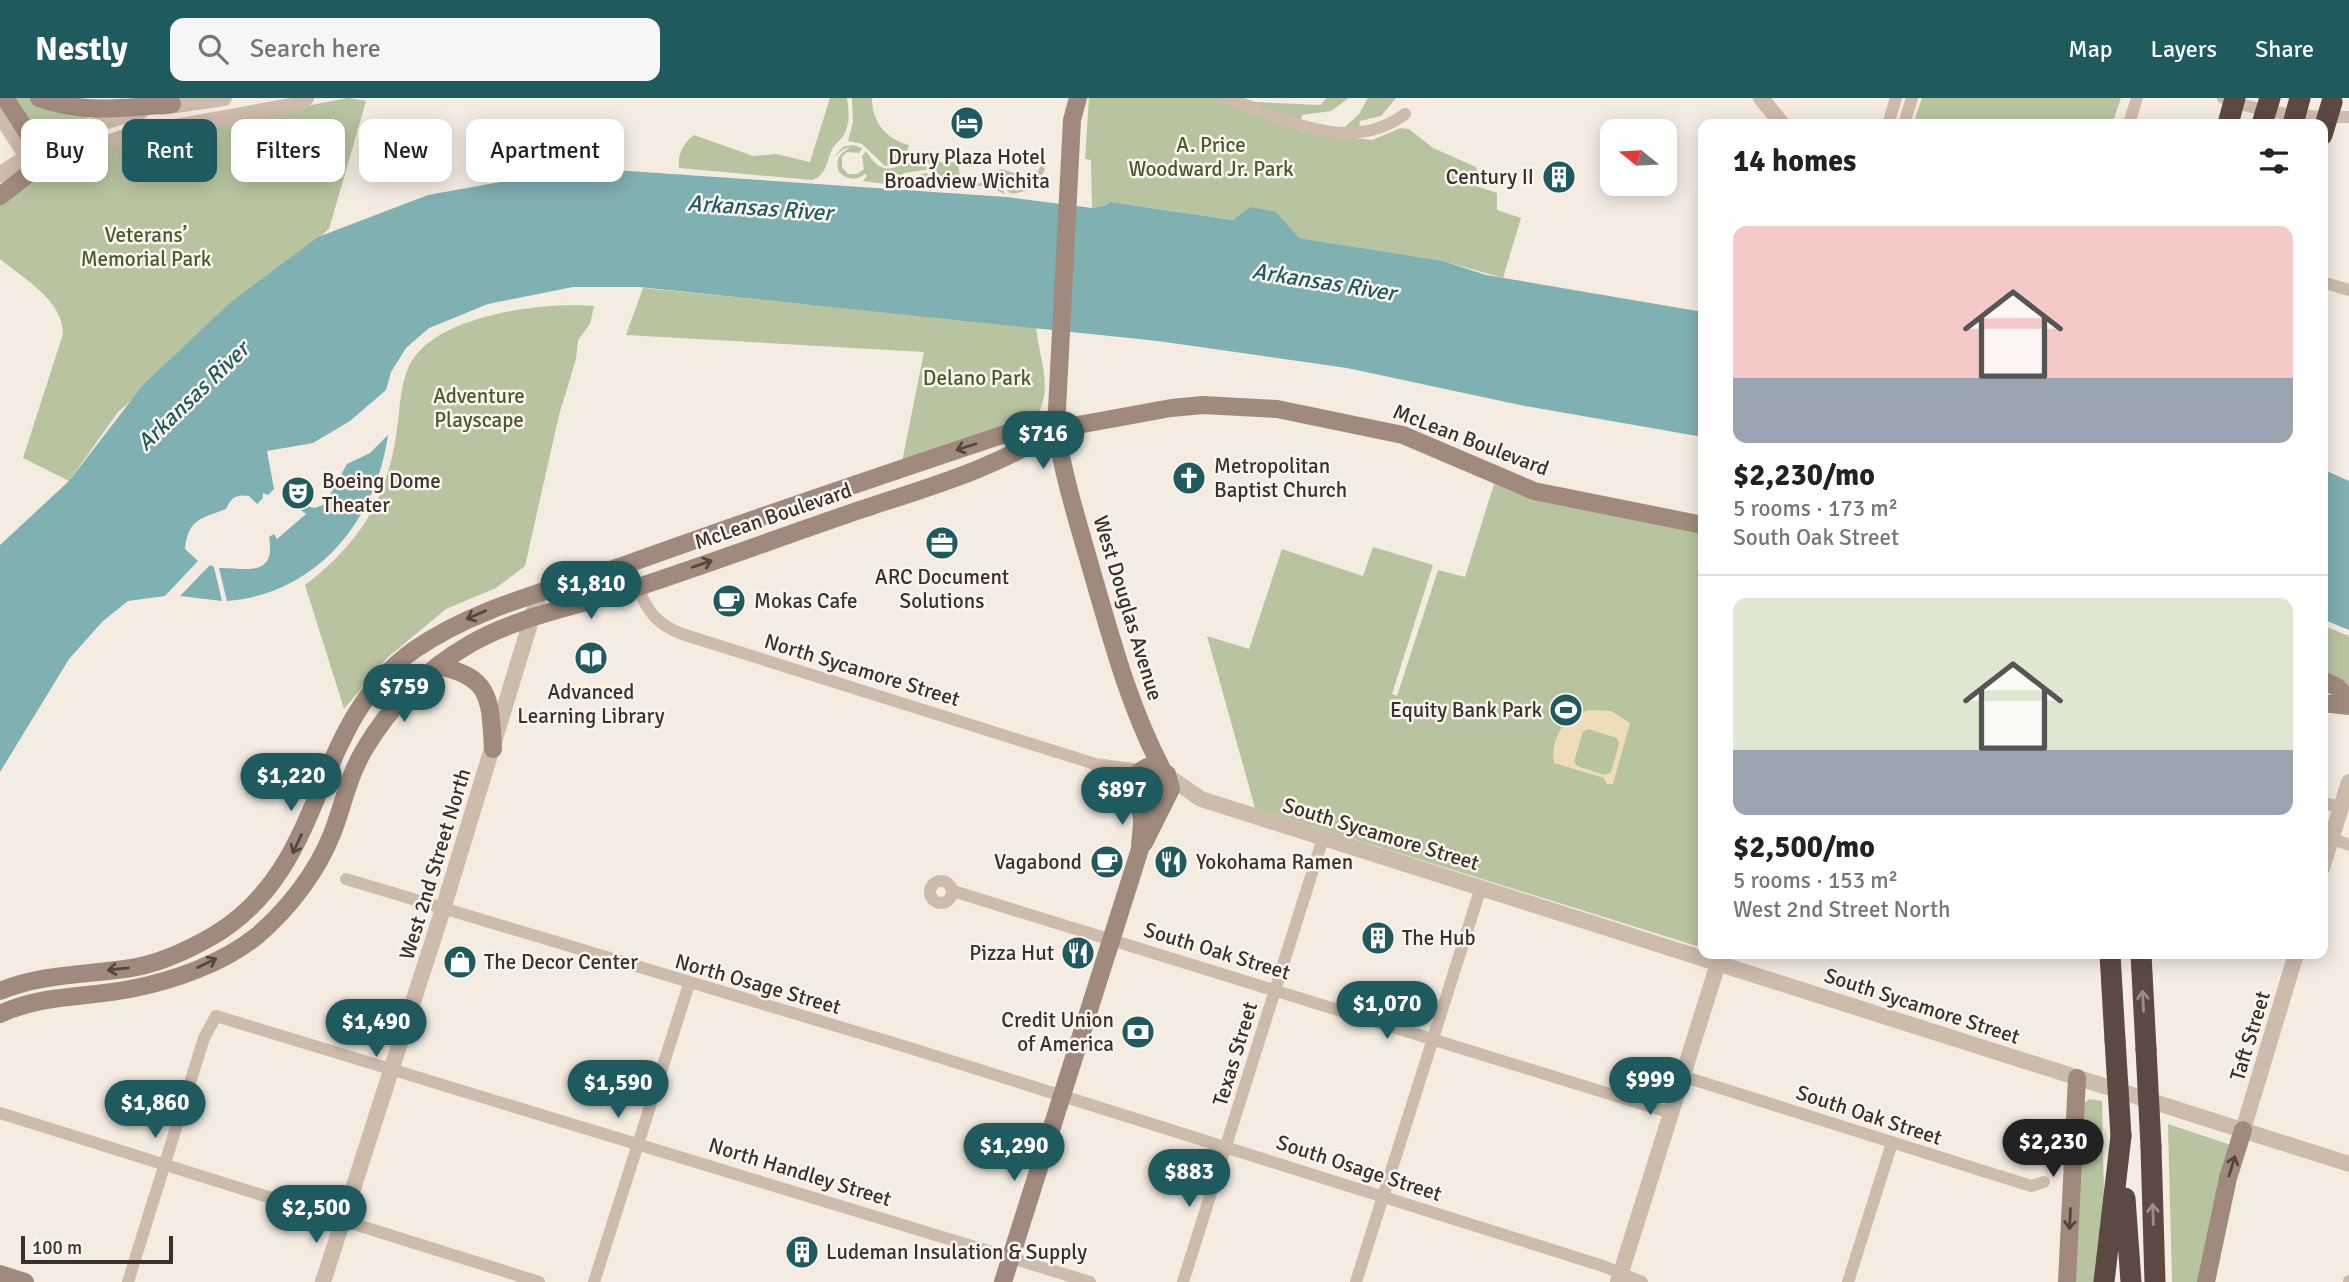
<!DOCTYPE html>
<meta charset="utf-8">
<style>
:root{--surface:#fff;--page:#f6f6f6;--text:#222;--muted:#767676;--line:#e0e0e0;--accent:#1f5a5e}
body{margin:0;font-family:Signika,sans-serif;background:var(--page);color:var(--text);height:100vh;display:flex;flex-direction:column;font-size:26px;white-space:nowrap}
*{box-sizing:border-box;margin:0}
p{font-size:23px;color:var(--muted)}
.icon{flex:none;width:38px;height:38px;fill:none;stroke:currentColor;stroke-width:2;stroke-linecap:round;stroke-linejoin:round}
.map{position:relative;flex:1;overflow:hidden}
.drawer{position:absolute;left:1698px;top:21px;width:630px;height:840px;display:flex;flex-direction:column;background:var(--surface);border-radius:14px;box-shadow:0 4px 18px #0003}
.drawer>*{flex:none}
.top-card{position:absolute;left:21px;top:21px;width:665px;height:63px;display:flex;gap:14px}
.needle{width:46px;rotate:288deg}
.buttons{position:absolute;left:1600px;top:21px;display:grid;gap:14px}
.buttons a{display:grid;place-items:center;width:77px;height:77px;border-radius:14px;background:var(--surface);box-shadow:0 4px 18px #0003;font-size:35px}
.scale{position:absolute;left:21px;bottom:18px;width:152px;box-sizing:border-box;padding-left:7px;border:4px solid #3b302b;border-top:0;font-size:19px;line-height:24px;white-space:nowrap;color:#3b302b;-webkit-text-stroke:5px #fbf5ee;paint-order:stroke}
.price{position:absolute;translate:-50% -60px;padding:0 16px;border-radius:24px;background:var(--accent);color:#fff;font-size:23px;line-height:46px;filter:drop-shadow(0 2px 4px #0008)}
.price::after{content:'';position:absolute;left:50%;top:42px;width:21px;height:16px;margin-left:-10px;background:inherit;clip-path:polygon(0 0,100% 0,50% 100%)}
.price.on{background:#222;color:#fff}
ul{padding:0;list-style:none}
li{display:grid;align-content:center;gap:14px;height:371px;padding:0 35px}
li+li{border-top:2px solid var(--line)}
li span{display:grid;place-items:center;height:217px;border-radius:14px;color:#555}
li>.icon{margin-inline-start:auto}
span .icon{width:126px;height:126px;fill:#fffc;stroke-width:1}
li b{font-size:30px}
h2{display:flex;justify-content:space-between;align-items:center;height:84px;padding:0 35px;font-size:30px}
.pill{padding:0 24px;border-radius:14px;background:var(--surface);box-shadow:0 4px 18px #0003;font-size:24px;line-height:63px}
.pill.on{background:var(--accent);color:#fff}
header{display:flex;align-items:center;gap:42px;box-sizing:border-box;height:98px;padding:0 35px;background:var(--accent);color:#fff}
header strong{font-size:33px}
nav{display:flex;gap:38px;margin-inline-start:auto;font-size:24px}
.search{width:490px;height:63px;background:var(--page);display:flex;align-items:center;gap:18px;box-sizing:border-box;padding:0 24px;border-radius:14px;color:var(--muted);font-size:26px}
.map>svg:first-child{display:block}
.green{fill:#b8c4a0}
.sand{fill:#efdcb8;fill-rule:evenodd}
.water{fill:#7fb0b2}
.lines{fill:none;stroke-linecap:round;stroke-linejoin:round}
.minor{stroke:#cdbbac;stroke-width:12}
.tertiary{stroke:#cdbbac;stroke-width:16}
.secondary{stroke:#a18a7d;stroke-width:18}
.motorway{stroke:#5c4a42;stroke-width:21}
.motorway-bridge{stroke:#5c4a42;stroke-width:21}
.oneway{stroke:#544640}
.oneway2{stroke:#9c8e87}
.labels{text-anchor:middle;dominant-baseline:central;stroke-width:5;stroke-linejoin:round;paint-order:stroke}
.park-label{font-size:21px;fill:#4a5a2e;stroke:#fbf5ee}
.poi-label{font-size:21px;fill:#3b302b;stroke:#fbf5ee;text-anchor:start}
.street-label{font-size:21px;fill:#3b302b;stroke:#fbf5ee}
.water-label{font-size:23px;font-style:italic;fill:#1f5a5e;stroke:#fbf5ee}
</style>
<header>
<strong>Nestly</strong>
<div class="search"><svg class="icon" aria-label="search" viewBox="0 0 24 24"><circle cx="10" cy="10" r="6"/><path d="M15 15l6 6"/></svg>Search here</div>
<nav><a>Map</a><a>Layers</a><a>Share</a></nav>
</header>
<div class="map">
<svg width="2349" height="1184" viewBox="0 0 2349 1184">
<rect width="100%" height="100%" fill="#f4ebe1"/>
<path class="green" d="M10 0H30L93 18 38 41Z
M348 0 366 3 329 131 118 314 69 383 23 360 63 236C63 202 25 182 0 161V106L42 73 150 38Z
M830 0H847C848 9 850 19 847 29 845 38 840 41 835 47 826 57 830 76 812 82L679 70C677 57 684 44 694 37L753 58 776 56 810 64Z
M852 0H872C872 24 886 41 909 47L904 64 885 68 862 46 848 43 853 24Z
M1089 0H1243L1255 4 1321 7 1326 0H1349L1331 13 1302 17 1300 34 1372 42 1401 30 1409 31 1433 50 1476 69 1479 76 1476 88 1497 95V112L1521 120 1503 180 1443 163 1298 140 1276 114 1234 122 1110 104 1104 108 1092 110 1091 62 1085 61Z
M1368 0H1396L1381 18 1360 23 1359 29 1344 30 1359 16Z
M1922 0H2121L2112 26H1913Z
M853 47 862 50 859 55 847 54 842 59V69L848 76H857L864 71 862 58 866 53C883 80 892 69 915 63L931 71 904 75 899 86 894 87 863 83 867 78 865 76C856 83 847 82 839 74 834 60 841 55 851 49L844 51 834 59 843 49Z
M922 57 943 65 958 64 960 80 952 84 944 83 929 65 912 59Z
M1041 67 1045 71 1042 77 1046 80 1037 91C1026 90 1019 97 1009 95L1000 81 982 77 1002 71 1029 80 1037 75Z
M926 75 950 87 963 83 973 89C986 80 999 79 1005 96 1000 95 997 91 991 89 980 86 962 90 950 92L923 79 905 84 903 81Z
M643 190 1036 229C1039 261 1053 286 1038 317L902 364 924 254 626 237Z
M594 208 590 226 578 242 576 261 559 317 525 468 496 490 446 511 387 560 344 611 305 487C360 445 388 400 397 331 400 310 400 288 409 268 434 216 544 204 594 208Z
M1494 386 1537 401 1703 432V850L1255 710 1207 538 1249 551 1282 451 1363 478 1373 449 1433 467 1392 596 1397 598 1438 472 1465 479Z
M2322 527 2349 538V588L2322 576Z
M2089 1001 2102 1003 2104 1101 2096 1184H2073L2084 1005Z
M2168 1026 2231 1047 2209 1127 2200 1184H2172Z"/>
<path class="sand" d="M1589 612 1611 613 1630 625 1613 686H1607L1604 680 1554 665C1550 638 1565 620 1589 612ZM1588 631 1617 640 1619 646 1611 674 1605 677 1577 668 1574 663 1583 634Z"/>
<path class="water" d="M614 72 1007 99 1092 110 1104 108 1110 104 1233 122 1250 109 1276 114 1299 140 1443 163 1486 177 1703 214V339L1520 307 1347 270 1158 243 639 189H573L488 206 429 230 406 250 391 274 386 292 350 323 313 345 267 353 274 391 268 397 263 395V400L257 406 249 398C237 396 231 399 226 411 203 420 188 420 185 451L198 463 165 498 128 503 103 523 69 561 0 674V447L69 383 143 287 231 204 318 139 428 97 551 75Z
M388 337C376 422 317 496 227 503L219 470C241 469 277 482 269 439L274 436 277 441 306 416 301 412 305 408 315 410 325 406 347 366 370 355Z
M2322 371 2349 383V532L2322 521Z
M210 467 214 469 222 503 180 498Z"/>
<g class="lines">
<path class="minor" d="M1225 0C1283 20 1349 58 1405 16
M2223 0C2264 16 2305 20 2349 19
M1888 26 1896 0
M1904 26 1912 0
M2129 26 2137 0
M2322 184 2349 192
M638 488C646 513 658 527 682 536L1095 666 1140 672
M1095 667 1133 693
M2322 704 2341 710
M2331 740 2349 747
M346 781 910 950 1603 1168 1642 1184
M930 794a11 11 0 1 1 22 0a11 11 0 1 1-22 0Z
M953 793 1671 1015
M1682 978 2031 1088 2044 1084
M0 1015 539 1184
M128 1184 204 940 216 918 1090 1184
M594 1184 689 886
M1183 1184 1323 740
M1356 1184 1481 789
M1848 1184 1892 1045
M2349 1184V1183"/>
<path class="tertiary" d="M1761 0 1782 26
M162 9 224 0
M0 17 35 71 130 37 297 7 306 0
M0 77C43 45 88 26 140 14
M1169 679 1201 701 2349 1066
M2322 770 2349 684
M2243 1032 2296 856
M323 1184 443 811 540 493
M1618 1184 1721 856"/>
<path class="secondary" d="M39 0C82 16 127 10 172 6
M1078 0 1072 22 1056 331C1064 382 1080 431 1094 481 1113 546 1130 610 1162 671
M0 98 35 71 38 51 5 0
M438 568C492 579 490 602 493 651
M2322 582 2337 589 2349 601
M2322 605 2349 608
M1144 745 1171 691 1167 676
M0 893C42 876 82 877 125 871 157 867 189 852 216 836 330 766 308 628 414 552 478 508 550 493 622 468 750 422 879 378 1008 335L1056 331 1171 310 1203 307 1277 311 1403 337 1534 393 1703 427
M0 916C42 896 86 900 130 891 173 883 224 865 258 837 289 810 317 774 332 736 343 708 348 679 364 652 390 608 425 572 470 546 520 517 583 507 638 489 708 466 778 440 848 416 918 392 991 373 1053 333
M0 1176 25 1184
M1003 1184 1140 751C1140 742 1142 732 1142 723 1142 701 1120 682 1147 669L1162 671
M2067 1184 2077 980
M2206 1184 2228 1080 2243 1032"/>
<path class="motorway" d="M2110 856 2115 942
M2141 856 2146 951
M2151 1049 2155 1184
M2125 1100 2131 1184
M2104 1184 2121 1038"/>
<path class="motorway-bridge" d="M2228 26 2235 0
M2262 26 2270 0
M2293 26 2300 0
M2322 37 2332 4
M2115 942 2121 1038
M2146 951 2151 1049"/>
</g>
<defs><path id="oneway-shaft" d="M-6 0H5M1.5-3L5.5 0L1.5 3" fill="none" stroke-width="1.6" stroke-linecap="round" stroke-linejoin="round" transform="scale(1.75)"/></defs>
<g class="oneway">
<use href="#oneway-shaft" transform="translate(966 349) rotate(162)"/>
<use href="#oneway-shaft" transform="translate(702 466) rotate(-19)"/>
<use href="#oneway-shaft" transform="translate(476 517) rotate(156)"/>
<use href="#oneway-shaft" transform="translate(297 746) rotate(115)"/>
<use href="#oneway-shaft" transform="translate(207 865) rotate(-26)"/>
<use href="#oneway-shaft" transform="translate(118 871) rotate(174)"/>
<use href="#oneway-shaft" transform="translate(2232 1068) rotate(-73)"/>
<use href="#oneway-shaft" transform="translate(2070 1121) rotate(93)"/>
</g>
<g class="oneway2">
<use href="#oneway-shaft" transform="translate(2143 903) rotate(-93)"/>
<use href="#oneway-shaft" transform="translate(2153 1116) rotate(-92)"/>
</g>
<defs>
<symbol id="hotel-disc" viewBox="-11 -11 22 22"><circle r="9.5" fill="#1f5a5e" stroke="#fbf5ee"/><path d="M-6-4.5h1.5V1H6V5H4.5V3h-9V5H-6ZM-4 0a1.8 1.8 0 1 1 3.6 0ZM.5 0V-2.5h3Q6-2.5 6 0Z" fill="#fff"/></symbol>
<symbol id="building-disc" viewBox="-11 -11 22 22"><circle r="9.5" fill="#1f5a5e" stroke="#fbf5ee"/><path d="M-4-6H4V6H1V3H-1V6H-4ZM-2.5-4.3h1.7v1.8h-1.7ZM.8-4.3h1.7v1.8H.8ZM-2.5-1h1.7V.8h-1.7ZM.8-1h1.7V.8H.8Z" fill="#fff"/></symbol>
<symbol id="church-disc" viewBox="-11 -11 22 22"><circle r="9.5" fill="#1f5a5e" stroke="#fbf5ee"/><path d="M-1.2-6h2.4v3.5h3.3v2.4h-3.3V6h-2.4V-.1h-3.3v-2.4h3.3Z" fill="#fff"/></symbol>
<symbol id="theatre-disc" viewBox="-11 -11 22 22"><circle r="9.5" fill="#1f5a5e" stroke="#fbf5ee"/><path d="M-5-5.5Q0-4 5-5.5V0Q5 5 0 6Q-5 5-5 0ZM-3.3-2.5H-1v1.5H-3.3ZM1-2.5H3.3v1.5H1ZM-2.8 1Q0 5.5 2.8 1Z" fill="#fff"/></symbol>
<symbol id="office-disc" viewBox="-11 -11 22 22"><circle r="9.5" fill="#1f5a5e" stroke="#fbf5ee"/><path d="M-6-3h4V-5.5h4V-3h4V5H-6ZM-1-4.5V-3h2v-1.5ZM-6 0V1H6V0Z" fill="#fff"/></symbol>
<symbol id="cafe-disc" viewBox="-11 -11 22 22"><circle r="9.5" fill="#1f5a5e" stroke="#fbf5ee"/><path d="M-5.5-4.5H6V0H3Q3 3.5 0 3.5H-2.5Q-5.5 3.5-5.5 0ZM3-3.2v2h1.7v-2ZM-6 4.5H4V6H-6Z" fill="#fff"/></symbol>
<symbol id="library-disc" viewBox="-11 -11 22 22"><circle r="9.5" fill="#1f5a5e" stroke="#fbf5ee"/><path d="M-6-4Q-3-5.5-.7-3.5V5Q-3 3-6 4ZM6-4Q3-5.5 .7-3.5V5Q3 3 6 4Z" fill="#fff"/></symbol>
<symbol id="stadium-disc" viewBox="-11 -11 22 22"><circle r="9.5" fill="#1f5a5e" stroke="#fbf5ee"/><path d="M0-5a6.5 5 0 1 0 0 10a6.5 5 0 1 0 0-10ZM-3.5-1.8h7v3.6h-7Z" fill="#fff"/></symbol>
<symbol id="restaurant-disc" viewBox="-11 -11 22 22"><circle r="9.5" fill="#1f5a5e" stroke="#fbf5ee"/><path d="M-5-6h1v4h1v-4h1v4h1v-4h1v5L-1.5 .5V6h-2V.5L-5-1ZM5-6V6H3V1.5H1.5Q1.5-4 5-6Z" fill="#fff"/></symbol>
<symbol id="shop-disc" viewBox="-11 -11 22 22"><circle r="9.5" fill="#1f5a5e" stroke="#fbf5ee"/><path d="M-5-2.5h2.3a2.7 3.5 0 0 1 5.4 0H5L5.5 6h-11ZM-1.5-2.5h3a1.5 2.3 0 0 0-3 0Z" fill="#fff"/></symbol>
<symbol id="bank-disc" viewBox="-11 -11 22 22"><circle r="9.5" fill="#1f5a5e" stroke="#fbf5ee"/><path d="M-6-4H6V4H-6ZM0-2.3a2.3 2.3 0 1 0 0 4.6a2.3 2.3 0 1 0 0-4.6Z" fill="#fff"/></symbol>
</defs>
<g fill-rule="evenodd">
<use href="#hotel-disc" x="948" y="6" width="38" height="38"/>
<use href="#building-disc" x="1540" y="60" width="38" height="38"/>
<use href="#church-disc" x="1170" y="361" width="38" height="38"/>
<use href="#theatre-disc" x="279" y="376" width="38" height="38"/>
<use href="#office-disc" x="923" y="426" width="38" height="38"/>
<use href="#cafe-disc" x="710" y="484" width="38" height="38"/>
<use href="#library-disc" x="572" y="541" width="38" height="38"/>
<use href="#stadium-disc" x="1547" y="593" width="38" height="38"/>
<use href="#cafe-disc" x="1088" y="745" width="38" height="38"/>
<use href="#restaurant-disc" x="1152" y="745" width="38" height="38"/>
<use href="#building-disc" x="1359" y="821" width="38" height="38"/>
<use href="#restaurant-disc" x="1059" y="836" width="38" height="38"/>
<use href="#shop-disc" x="441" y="845" width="38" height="38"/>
<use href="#bank-disc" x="1119" y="915" width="38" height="38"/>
<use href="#building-disc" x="783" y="1135" width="38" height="38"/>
</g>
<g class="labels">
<g class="park-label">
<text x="1211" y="47">A. Price<tspan x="1211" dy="24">Woodward Jr. Park</tspan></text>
<text x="146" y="137">Veterans’<tspan x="146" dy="24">Memorial Park</tspan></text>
<text x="977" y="280">Delano Park</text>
<text x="479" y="298">Adventure<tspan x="479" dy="24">Playscape</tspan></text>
</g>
<g class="poi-label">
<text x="967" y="59" text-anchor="middle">Drury Plaza Hotel<tspan x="967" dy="24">Broadview Wichita</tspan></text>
<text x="1534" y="79" text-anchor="end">Century II</text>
<text x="1214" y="368">Metropolitan<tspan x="1214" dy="24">Baptist Church</tspan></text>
<text x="322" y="383">Boeing Dome<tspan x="322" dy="24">Theater</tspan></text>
<text x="942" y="479" text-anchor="middle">ARC Document<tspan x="942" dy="24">Solutions</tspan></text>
<text x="754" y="503">Mokas Cafe</text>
<text x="591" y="594" text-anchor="middle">Advanced<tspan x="591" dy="24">Learning Library</tspan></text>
<text x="1542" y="612" text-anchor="end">Equity Bank Park</text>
<text x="1082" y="764" text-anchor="end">Vagabond</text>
<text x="1196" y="764">Yokohama Ramen</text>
<text x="1402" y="840">The Hub</text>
<text x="1054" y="855" text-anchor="end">Pizza Hut</text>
<text x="484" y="864">The Decor Center</text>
<text x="1114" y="922" text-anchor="end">Credit Union<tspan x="1114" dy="24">of America</tspan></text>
<text x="826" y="1154">Ludeman Insulation &amp; Supply</text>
</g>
<g class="street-label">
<text transform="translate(1471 342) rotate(21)">McLean Boulevard</text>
<text transform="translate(773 418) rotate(-19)">McLean Boulevard</text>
<text transform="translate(1128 510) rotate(73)">West Douglas Avenue</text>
<text transform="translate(862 572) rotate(17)">North Sycamore Street</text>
<text transform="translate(1381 736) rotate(17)">South Sycamore Street</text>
<text transform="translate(435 766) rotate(-73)">West 2nd Street North</text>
<text transform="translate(1217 853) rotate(17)">South Oak Street</text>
<text transform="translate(758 886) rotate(16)">North Osage Street</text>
<text transform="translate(1922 908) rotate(18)">South Sycamore Street</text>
<text transform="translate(2250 938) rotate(-73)">Taft Street</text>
<text transform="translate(1235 956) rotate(-73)">Texas Street</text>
<text transform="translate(1869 1017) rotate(18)">South Oak Street</text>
<text transform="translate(1359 1070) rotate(18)">South Osage Street</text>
<text transform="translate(800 1074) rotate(17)">North Handley Street</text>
</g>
<g class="water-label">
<text transform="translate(760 110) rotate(4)">Arkansas River</text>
<text transform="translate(1324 184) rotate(9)">Arkansas River</text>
<text transform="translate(193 298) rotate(-44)">Arkansas River</text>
</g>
</g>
</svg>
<div class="buttons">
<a><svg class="needle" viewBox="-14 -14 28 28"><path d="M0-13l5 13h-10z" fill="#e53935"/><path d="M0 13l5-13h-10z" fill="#767676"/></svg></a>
</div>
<div class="scale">100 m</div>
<b class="price" style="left:1043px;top:373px">$716</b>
<b class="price" style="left:591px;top:523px">$1,810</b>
<b class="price" style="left:404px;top:626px">$759</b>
<b class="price" style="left:291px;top:715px">$1,220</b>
<b class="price" style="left:1122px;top:729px">$897</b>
<b class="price" style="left:1387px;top:943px">$1,070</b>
<b class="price" style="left:376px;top:961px">$1,490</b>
<b class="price" style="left:1650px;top:1019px">$999</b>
<b class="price" style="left:618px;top:1022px">$1,590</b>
<b class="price" style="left:155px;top:1042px">$1,860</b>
<b class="price on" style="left:2053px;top:1081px">$2,230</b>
<b class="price" style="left:1014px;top:1085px">$1,290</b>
<b class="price" style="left:1189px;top:1111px">$883</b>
<b class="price" style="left:316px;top:1147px">$2,500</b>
<div class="top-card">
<a class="pill">Buy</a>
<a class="pill on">Rent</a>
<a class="pill">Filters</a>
<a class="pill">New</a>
<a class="pill">Apartment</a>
</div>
<section class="drawer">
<h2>14 homes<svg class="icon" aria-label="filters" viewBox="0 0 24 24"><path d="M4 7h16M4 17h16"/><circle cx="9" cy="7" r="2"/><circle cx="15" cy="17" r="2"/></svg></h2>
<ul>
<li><span style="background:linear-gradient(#f6c9c9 70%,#9aa5b1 0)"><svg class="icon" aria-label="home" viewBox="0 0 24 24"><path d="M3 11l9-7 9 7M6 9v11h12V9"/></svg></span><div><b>$2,230/mo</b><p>5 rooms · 173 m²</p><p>South Oak Street</p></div></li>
<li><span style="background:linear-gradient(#dfe7d0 70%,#9aa5b1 0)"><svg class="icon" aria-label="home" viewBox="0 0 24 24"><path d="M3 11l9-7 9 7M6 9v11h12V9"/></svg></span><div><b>$2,500/mo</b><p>5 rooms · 153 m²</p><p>West 2nd Street North</p></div></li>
</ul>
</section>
</div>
